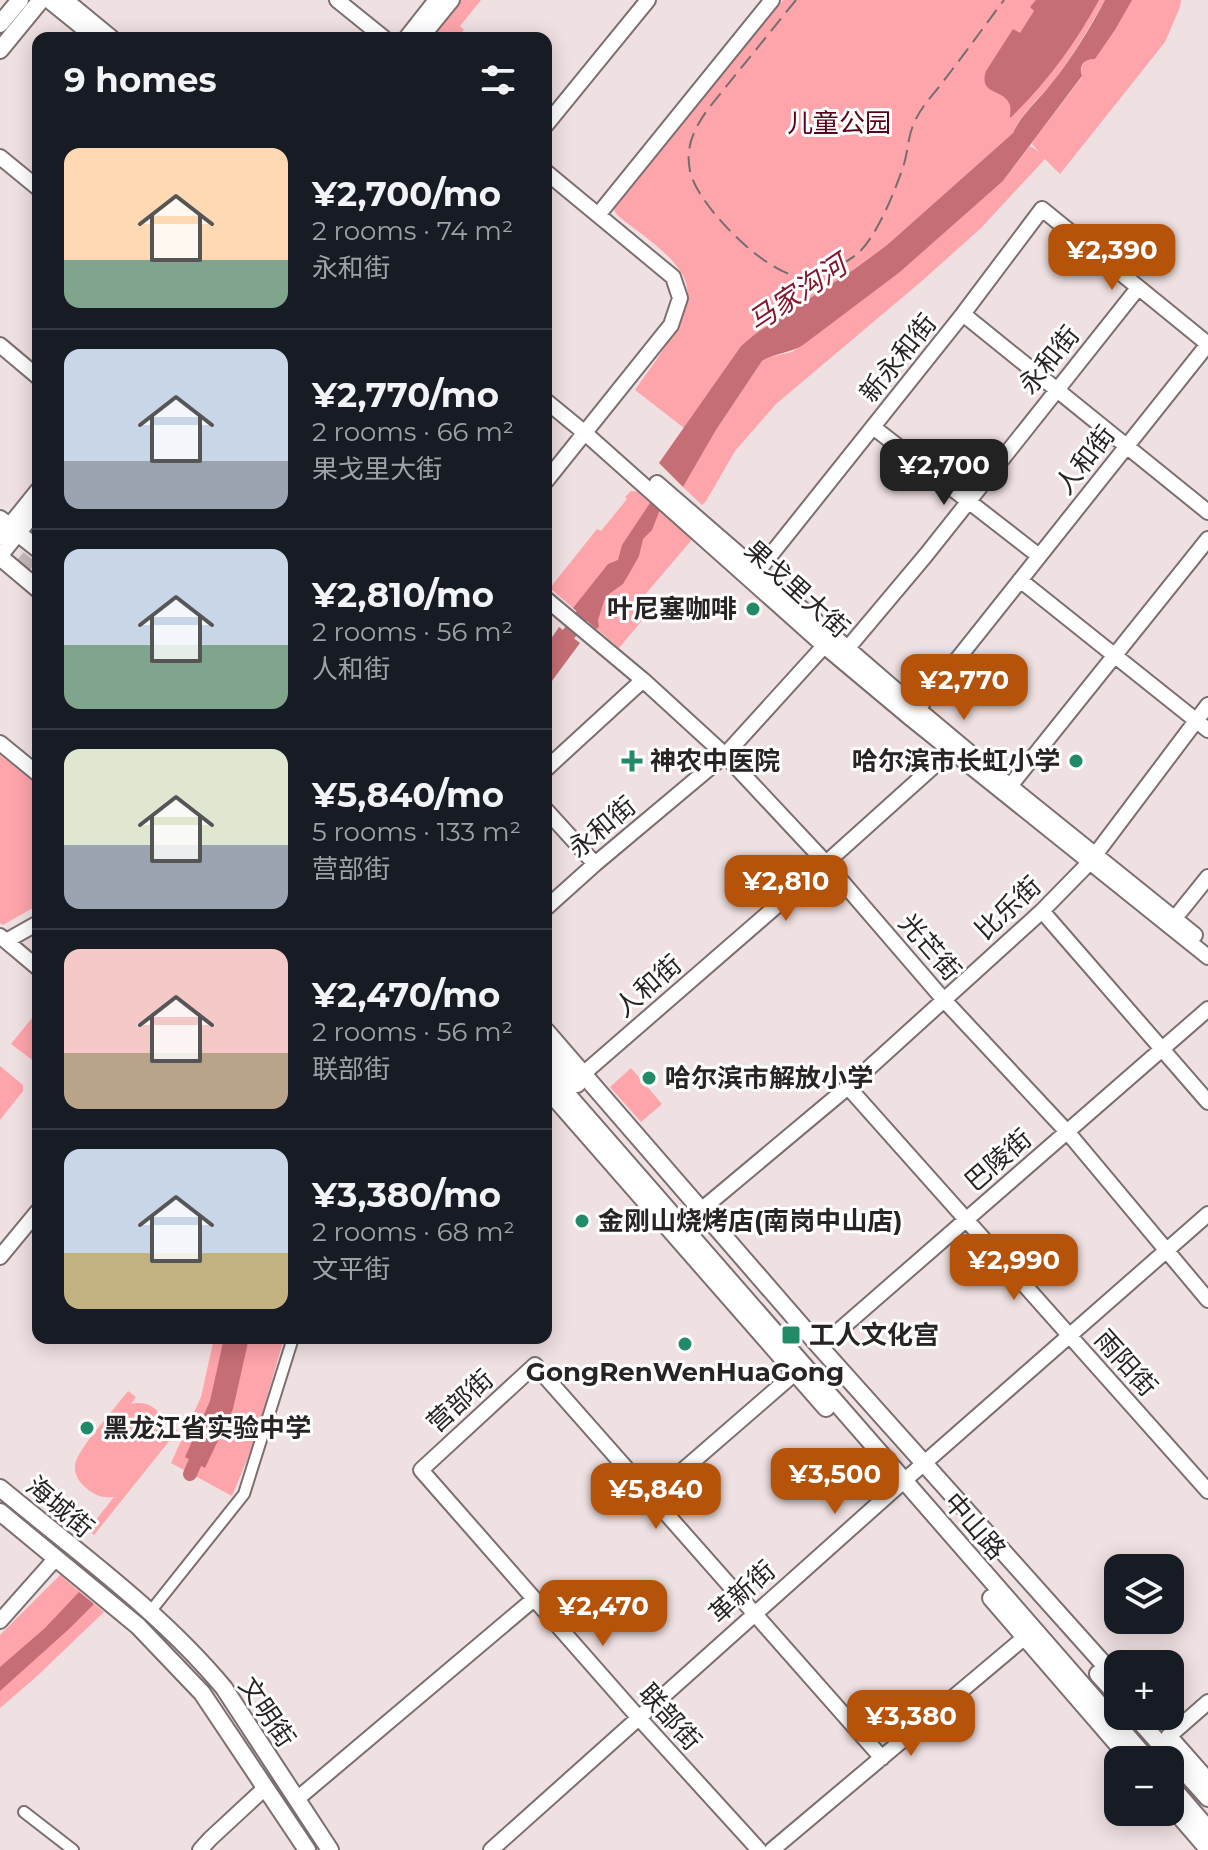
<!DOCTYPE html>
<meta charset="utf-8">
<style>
:root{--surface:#171b24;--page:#20242c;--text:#f1f3f6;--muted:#9ea1a6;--line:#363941;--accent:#b45309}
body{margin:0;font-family:Montserrat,"Noto Sans SC",sans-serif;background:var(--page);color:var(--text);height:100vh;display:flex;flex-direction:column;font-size:30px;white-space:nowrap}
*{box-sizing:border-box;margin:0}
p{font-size:26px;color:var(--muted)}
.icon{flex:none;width:44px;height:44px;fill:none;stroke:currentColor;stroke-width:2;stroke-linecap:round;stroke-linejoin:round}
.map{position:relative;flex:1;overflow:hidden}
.drawer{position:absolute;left:32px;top:32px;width:520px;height:1312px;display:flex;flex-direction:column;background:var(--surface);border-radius:16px;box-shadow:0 4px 20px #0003}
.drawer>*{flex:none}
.buttons{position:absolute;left:1104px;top:1554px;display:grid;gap:16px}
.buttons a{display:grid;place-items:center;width:80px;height:80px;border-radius:16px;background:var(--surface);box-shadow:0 4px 20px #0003;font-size:40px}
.price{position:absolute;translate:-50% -68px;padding:0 18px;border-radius:16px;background:var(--accent);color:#fff;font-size:26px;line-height:52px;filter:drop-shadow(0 2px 4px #0008)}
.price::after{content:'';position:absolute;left:50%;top:48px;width:24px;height:18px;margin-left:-12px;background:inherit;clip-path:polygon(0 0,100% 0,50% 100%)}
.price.active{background:#222;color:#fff}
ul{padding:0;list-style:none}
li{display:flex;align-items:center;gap:24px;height:200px;padding:0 32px}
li+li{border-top:2px solid var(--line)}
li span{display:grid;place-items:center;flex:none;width:224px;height:160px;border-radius:16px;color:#555}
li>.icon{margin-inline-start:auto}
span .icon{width:96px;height:96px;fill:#fffc;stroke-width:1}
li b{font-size:34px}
h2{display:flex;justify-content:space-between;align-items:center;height:96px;padding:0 32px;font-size:34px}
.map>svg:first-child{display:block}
.green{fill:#fea4ab}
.water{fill:#c66e76}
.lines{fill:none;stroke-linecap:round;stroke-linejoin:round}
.river{stroke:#c66e76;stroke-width:14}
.primary-tunnel{stroke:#c7babb;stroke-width:16;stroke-dasharray:16 8;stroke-linecap:butt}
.street-casing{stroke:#7c6f6f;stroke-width:14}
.secondary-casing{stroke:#7c6f6f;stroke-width:18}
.primary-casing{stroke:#7c6f6f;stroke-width:20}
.street{stroke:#fff;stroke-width:10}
.secondary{stroke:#fff;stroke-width:14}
.primary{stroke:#fff;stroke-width:16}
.rail{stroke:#766d6e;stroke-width:2;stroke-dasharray:16 8;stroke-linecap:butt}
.poi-dot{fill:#218b68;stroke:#fff;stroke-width:3}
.labels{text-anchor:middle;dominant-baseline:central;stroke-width:6;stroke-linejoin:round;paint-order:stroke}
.park-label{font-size:26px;fill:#57041a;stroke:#fff}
.street-label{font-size:26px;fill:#292424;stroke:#fff}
.poi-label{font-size:26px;font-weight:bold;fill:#292424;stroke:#fff;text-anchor:start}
.water-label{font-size:28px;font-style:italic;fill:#82172e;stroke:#fff}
</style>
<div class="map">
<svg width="1208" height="1850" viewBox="0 0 1208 1850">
<rect width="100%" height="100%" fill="#efe0e1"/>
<path class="green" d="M458 0H481L460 26 464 30 457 38H427Z
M783 0H1105C1088 29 1072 58 1051 84 1038 100 1021 113 1013 133L887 245 856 268 755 334 741 346 684 428 635 390C652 365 698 310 685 280 675 255 639 233 618 216L614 210 617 204Z
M1131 0H1181L1180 7 1165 42 1060 174 1045 159 981 228 923 280 776 404 735 451 706 501 702 505 683 487 716 430 762 361 770 357 792 352 900 272 1003 181 1030 146 1039 152 1032 144 1034 140 1082 77C1079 66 1084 59 1095 59L1115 30Z
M631 491 642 492 695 536 643 597 654 606 619 648 550 588 597 529 601 531 627 499 625 497Z
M0 755 38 785V905L3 925 0 923Z
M32 1018 38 1022V1058L35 1062 11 1044Z
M0 1066 23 1085V1091L0 1120Z
M631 1068 662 1104 641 1122 610 1087Z
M214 1338H284L254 1443 232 1496 171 1463 201 1397Z
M128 1391 136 1397 131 1404C151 1399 164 1413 165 1432L172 1426 178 1430 94 1535 88 1530 114 1497C102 1498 95 1496 85 1487 79 1482 74 1474 75 1465 77 1449 117 1406 128 1391Z
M60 1575 104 1612 36 1677 0 1708V1635Z"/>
<path class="water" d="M1036 0H1099C1075 44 1046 84 1010 118 1010 115 1011 108 1010 105 1004 88 978 96 986 71L1013 29 1020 33 1034 11 1030 7Z
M1105 0H1132L1115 30 1095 59C1084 59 1078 66 1082 76L1003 181 900 272 803 345C790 353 775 353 762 361L716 430 683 487 659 463 741 346 755 334 856 268 887 245 1013 133C1022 113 1038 101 1051 84 1072 58 1089 30 1105 0Z
M652 500 661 507 652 530 643 539 639 556 630 572 623 584 609 594 604 601 598 620 599 627 596 629 573 608 608 564 618 560 622 545Z
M559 627 580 643 546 689V646Z
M224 1338H249L233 1409 205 1468 185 1457 210 1401Z
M79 1592 94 1604 69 1629 0 1691V1667L45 1628Z"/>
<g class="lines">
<path class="river" d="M546 665 593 601
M190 1474 203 1445"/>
<path class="primary-tunnel" d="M0 543 38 575"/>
<defs>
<path id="street" d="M150 1612 244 1494 293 1338
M24 1812 73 1850"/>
<path id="secondary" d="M48 0 95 38
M66 0 112 38
M337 0 384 38
M406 38 436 0
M421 38 452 0
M546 125 648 0
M0 157 38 188
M546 172 673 277 680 298 671 325 546 481
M598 215 772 0
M963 314 1208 512
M0 345 38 377
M546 401 585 433 824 646 910 718 1208 957
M873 427 1039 556
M657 483 918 709 1010 786 1195 935
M0 537 38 490
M0 556 38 509
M758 571 963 314 1042 209 1208 344
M1020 580 1208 730
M546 599 643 680 725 755 826 863 944 1000 1070 1135 1208 1300
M847 649 926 555 1138 288
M913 715 1208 344
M0 743 38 774
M546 769 643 680
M1010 786 1208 539
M546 810 595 864
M546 908 595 864 725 755 824 646
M1042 911 1208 1102
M1175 918 1208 877
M0 936 38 968
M6 941 38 923
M583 1074 826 863 955 747
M848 1087 1208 1491
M701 1210 848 1087 1042 911 1089 863 1208 705
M0 1257 38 1211
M820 1347 1208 1009
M652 1497 795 1373
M0 1621 56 1558
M1168 1737 1208 1702
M297 1799 534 1599
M200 1850 210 1839 265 1788
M491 1850 897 1487 1208 1214
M759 1850 638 1717 421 1470 535 1365 882 1758
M772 1850 1025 1637"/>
<path id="primary" d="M0 24 20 0
M0 50 41 0
M0 519 38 549
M0 557 38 589
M546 1031 820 1347 1118 1680
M546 1049 577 1084
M546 1070 1148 1760
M546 1088 826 1408
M0 1488C76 1551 161 1612 224 1688L330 1850
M0 1512 138 1626 202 1693 307 1850
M991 1598 1131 1760
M1098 1674 1118 1696
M1135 1716 1208 1798
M1169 1737 1208 1781
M1170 1785 1208 1829
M1170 1805 1208 1849"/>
</defs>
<use href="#street" class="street-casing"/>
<use href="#secondary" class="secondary-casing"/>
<use href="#primary" class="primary-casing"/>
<use href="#street" class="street"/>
<use href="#secondary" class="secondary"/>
<use href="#primary" class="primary"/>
<path class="rail" d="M796 0 708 109C694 129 685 146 690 171 696 204 770 280 806 277 822 276 844 264 856 255 876 239 896 189 904 164 908 151 908 136 914 123 921 107 932 96 942 83 963 56 983 28 1004 0"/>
</g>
<g class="poi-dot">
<circle cx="753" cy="609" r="8"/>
<path d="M628 749h8v8h8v8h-8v8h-8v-8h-8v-8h8z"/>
<circle cx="1076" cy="761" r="8"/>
<circle cx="649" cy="1078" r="8"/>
<circle cx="582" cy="1221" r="8"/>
<rect x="781" y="1325" width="20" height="20" rx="4"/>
<circle cx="685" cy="1344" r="8"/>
<circle cx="87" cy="1428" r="8"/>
</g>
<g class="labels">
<g class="park-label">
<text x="839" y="123">儿童公园</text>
</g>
<g class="street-label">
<text transform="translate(898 358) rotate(-51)">新永和街</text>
<text transform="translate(1049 360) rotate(-51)">永和街</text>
<text transform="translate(1085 460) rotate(-52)">人和街</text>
<text transform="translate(797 589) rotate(42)">果戈里大街</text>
<text transform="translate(602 827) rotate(-40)">永和街</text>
<text transform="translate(1008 908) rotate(-43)">比乐街</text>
<text transform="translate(930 947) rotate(49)">光芒街</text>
<text transform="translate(648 986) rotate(-41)">人和街</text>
<text transform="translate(998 1160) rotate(-41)">巴陵街</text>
<text transform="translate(1126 1363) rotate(48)">雨阳街</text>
<text transform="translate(460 1401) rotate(-42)">营部街</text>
<text transform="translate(60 1507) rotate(40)">海城街</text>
<text transform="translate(975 1526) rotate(49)">中山路</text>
<text transform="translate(742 1592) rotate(-42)">革新街</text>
<text transform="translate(267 1712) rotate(56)">文明街</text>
<text transform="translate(670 1717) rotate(48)">联部街</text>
</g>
<g class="poi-label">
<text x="737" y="609" text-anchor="end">叶尼塞咖啡</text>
<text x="650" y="761">神农中医院</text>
<text x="1060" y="761" text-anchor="end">哈尔滨市长虹小学</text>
<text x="665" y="1078">哈尔滨市解放小学</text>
<text x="598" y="1221">金刚山烧烤店(南岗中山店)</text>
<text x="809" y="1335">工人文化宫</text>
<text x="685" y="1372" text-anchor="middle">GongRenWenHuaGong</text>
<text x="103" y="1428">黑龙江省实验中学</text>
</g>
<g class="water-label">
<text transform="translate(797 293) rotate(-34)">马家沟河</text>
</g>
</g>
</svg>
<div class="buttons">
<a><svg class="icon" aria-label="layers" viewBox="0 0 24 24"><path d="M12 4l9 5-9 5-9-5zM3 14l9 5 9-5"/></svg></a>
<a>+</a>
<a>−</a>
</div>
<b class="price" style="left:1112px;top:292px">¥2,390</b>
<b class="price active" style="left:944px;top:507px">¥2,700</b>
<b class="price" style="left:964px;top:722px">¥2,770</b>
<b class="price" style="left:786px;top:923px">¥2,810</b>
<b class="price" style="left:1014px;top:1302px">¥2,990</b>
<b class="price" style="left:835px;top:1516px">¥3,500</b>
<b class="price" style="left:656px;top:1531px">¥5,840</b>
<b class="price" style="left:603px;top:1648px">¥2,470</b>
<b class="price" style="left:911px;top:1758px">¥3,380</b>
<section class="drawer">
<h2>9 homes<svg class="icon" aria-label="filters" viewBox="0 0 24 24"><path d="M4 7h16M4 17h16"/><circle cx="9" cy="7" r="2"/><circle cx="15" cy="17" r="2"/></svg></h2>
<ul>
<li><span style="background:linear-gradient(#ffd9b3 70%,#7fa58c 0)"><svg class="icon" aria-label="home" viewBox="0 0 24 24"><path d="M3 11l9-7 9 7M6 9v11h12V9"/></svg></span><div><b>¥2,700/mo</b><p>2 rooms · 74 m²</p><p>永和街</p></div></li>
<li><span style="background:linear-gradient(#c9d6e8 70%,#9aa5b1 0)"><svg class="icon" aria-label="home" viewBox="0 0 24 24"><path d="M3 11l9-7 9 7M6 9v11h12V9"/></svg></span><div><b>¥2,770/mo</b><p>2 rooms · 66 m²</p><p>果戈里大街</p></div></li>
<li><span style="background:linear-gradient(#c9d6e8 60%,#7fa58c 0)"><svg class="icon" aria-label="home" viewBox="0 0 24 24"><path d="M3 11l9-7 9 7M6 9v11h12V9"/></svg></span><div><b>¥2,810/mo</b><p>2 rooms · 56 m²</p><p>人和街</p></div></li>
<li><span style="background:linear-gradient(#dfe7d0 60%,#9aa5b1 0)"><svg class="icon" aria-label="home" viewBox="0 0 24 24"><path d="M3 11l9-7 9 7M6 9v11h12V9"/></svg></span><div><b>¥5,840/mo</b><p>5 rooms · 133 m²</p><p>营部街</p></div></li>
<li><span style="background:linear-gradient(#f6c9c9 65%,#b9a48a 0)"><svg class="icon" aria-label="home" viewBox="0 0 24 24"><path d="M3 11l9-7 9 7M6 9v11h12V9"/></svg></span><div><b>¥2,470/mo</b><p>2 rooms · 56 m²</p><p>联部街</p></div></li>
<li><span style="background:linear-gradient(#c9d6e8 65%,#c2b280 0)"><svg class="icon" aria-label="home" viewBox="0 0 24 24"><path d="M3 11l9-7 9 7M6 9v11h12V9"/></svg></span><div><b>¥3,380/mo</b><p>2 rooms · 68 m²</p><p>文平街</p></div></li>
</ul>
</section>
</div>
